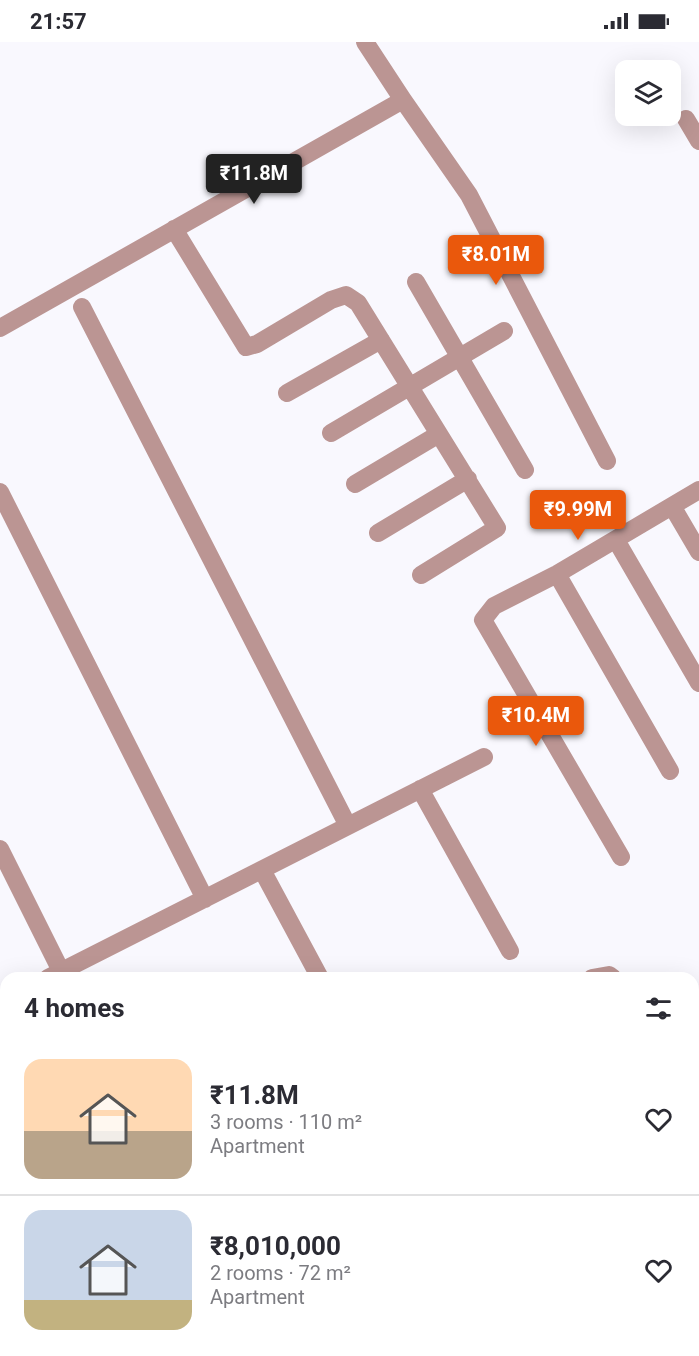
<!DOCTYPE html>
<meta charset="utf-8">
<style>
:root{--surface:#fff;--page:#f2f2f3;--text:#2b2b33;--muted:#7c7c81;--line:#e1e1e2;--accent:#ea580c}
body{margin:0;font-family:Roboto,sans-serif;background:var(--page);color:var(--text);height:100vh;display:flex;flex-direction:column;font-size:22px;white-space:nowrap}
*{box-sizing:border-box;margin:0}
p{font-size:20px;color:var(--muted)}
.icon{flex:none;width:33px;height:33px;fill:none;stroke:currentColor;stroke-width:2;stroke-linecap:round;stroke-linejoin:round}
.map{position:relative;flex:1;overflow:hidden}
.drawer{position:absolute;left:0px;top:930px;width:699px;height:384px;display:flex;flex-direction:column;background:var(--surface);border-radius:18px 18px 0 0;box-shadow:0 6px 24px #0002}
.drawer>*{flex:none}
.controls{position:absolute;left:615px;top:18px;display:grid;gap:12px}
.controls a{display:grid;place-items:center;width:66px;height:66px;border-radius:12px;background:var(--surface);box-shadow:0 6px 24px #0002;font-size:30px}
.price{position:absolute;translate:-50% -51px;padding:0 14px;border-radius:6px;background:var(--accent);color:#fff;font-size:20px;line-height:39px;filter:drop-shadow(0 2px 3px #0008)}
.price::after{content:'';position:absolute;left:50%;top:36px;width:18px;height:14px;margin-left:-9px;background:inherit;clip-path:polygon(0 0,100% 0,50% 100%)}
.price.current{background:#222;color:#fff}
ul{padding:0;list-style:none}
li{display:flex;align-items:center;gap:18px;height:150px;padding:0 24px}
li+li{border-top:2px solid var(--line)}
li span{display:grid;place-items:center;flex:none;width:168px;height:120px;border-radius:18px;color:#555}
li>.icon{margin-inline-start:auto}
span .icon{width:72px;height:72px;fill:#fffc;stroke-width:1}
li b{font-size:26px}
h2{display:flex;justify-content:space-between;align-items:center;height:72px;padding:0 24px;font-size:26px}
.status{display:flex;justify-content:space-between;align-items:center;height:42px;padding:0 30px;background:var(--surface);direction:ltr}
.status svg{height:16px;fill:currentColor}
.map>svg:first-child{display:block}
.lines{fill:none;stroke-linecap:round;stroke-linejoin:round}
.minor{stroke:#bb9593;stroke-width:18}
</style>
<div class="status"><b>21:57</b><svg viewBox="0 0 49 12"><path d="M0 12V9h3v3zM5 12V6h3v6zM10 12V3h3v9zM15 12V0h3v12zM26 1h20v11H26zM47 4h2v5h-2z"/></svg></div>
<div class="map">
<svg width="699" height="1314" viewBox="0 0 699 1314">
<rect width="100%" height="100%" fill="#f9f8fe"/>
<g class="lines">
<path class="minor" d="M403 58 469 153 607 419
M686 77 699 99
M174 187 246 305 257 302 331 258 346 253 358 261 497 486 421 533
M416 240 525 428
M82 265 348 784
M0 286 403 58 365 0
M287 351 381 298
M331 391 504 289
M355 442 439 392
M0 450 205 857
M672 464 699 510
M378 491 468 437
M616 498 699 641
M557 532 670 729
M420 747 510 909
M0 807 61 929
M621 815 483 578 494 564 557 532 699 448
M262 828 320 936
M48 936 484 715
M592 936 609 933 613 936
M0 961 6 958
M693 1014 699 1007
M693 1030H699
M0 1089H6
M693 1162 699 1159
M130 1308 133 1314
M174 1314 184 1308
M443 1314 450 1308
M694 1314 699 1311"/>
</g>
</svg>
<div class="controls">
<a><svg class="icon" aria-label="layers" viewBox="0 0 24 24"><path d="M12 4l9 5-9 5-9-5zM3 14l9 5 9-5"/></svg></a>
</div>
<b class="price current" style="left:254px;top:163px">₹11.8M</b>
<b class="price" style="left:496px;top:244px">₹8.01M</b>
<b class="price" style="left:578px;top:499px">₹9.99M</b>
<b class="price" style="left:536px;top:705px">₹10.4M</b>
<section class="drawer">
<h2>4 homes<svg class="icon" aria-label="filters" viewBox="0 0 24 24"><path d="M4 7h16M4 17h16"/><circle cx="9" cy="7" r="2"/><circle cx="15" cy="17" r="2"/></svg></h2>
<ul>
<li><span style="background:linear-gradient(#ffd9b3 60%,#b9a48a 0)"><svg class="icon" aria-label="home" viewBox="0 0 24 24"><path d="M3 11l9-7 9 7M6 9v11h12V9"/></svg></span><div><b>₹11.8M</b><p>3 rooms · 110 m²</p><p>Apartment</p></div><svg class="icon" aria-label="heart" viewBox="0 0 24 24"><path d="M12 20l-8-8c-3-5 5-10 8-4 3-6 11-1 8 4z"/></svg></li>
<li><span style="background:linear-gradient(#c9d6e8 75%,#c2b280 0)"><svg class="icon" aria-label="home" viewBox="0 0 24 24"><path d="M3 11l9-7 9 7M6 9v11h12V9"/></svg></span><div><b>₹8,010,000</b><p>2 rooms · 72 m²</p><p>Apartment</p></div><svg class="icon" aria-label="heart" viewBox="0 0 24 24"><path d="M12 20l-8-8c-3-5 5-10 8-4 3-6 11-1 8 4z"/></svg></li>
</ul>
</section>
</div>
